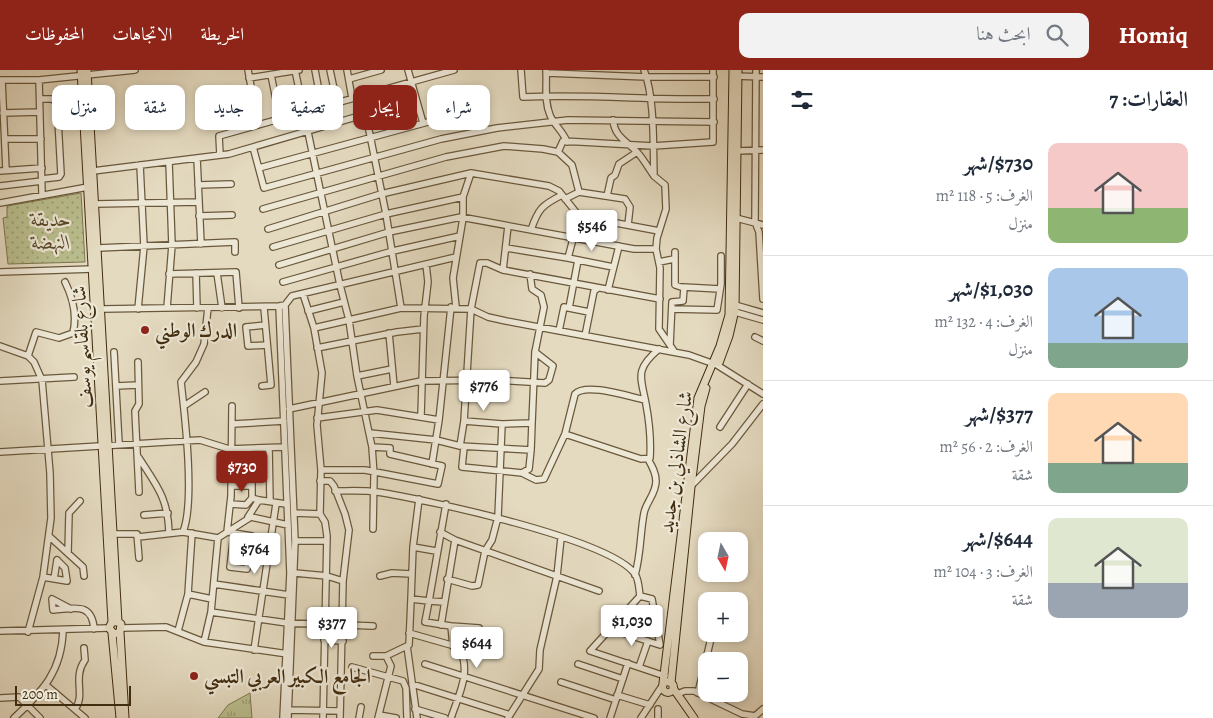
<!DOCTYPE html>
<html lang="ar">
<meta charset="utf-8">
<style>
:root{--surface:#fff;--page:#f2f2f3;--text:#1f2937;--muted:#747a83;--line:#e0e1e3;--accent:#8f2418}
body{margin:0;font-family:Alegreya,Amiri,serif;background:var(--page);color:var(--text);direction:rtl;height:100vh;display:flex;flex-direction:column;font-size:19px;white-space:nowrap}
*{box-sizing:border-box;margin:0}
p{font-size:16px;color:var(--muted)}
.icon{flex:none;width:28px;height:28px;fill:none;stroke:currentColor;stroke-width:2;stroke-linecap:round;stroke-linejoin:round}
.map{position:relative;flex:1;overflow:hidden;direction:ltr}
.side{display:flex;flex-direction:column;background:var(--surface);width:450px}
.side>*{flex:none}
.banner{position:absolute;left:15px;top:15px;width:475px;height:45px;direction:rtl;display:flex;gap:10px}
.needle{width:32px;rotate:171deg}
.buttons{position:absolute;left:698px;top:462px;display:grid;gap:10px}
.buttons a{display:grid;place-items:center;width:50px;height:50px;border-radius:10px;background:var(--surface);box-shadow:0 2px 8px #0003;font-size:25px}
.scale{position:absolute;left:15px;bottom:12px;width:116px;box-sizing:border-box;padding-left:5px;border:2px solid #412d0f;border-top:0;font-size:14px;line-height:18px;white-space:nowrap;color:#412d0f;-webkit-text-stroke:4px #ede7d6;paint-order:stroke}
.price{position:absolute;translate:-50% -42px;padding:0 11px;border-radius:5px;background:#fff;color:#222;font-size:16px;line-height:32px;filter:drop-shadow(0 1px 2px #0008)}
.price::after{content:'';position:absolute;left:50%;top:30px;width:15px;height:11px;margin-left:-8px;background:inherit;clip-path:polygon(0 0,100% 0,50% 100%)}
.price.current{background:var(--accent);color:#fff}
ul{padding:0;list-style:none}
li{display:flex;align-items:center;gap:15px;height:125px;padding:0 25px}
li+li{border-top:1px solid var(--line)}
li span{display:grid;place-items:center;flex:none;width:140px;height:100px;border-radius:10px;color:#555}
li>.icon{margin-inline-start:auto}
span .icon{width:60px;height:60px;fill:#fffc;stroke-width:1}
li b{font-size:21px}
h2{display:flex;justify-content:space-between;align-items:center;height:60px;padding:0 25px;font-size:21px}
.tag{padding:0 18px;border-radius:10px;background:var(--surface);box-shadow:0 2px 8px #0003;font-size:18px;line-height:45px}
.tag.current{background:var(--accent);color:#fff}
header{display:flex;align-items:center;gap:30px;box-sizing:border-box;height:70px;padding:0 25px;background:var(--accent);color:#fff}
header strong{font-size:24px}
nav{display:flex;gap:28px;margin-inline-start:auto;font-size:18px}
.search{width:350px;height:45px;background:var(--page);display:flex;align-items:center;gap:12px;box-sizing:border-box;padding:0 18px;border-radius:10px;color:var(--muted);font-size:19px}
main{display:flex;flex:1;min-height:0}
.map>svg:first-child{display:block}
.grass{fill:url(#grass-tufts);stroke:#7e764e}
.park{fill:url(#park-dots);stroke:#7e764e}
.lines{fill:none;stroke-linecap:round;stroke-linejoin:round}
.minor-casing{stroke:#6a583b;stroke-width:8}
.major-casing{stroke:#412d0f;stroke-width:9}
.minor{stroke:#ede7d6;stroke-width:5.5}
.major{stroke:#e4dac0;stroke-width:7}
.poi-dot{fill:#8f2418;stroke:#ede7d6;stroke-width:2}
.labels{text-anchor:middle;dominant-baseline:central;stroke-width:4.5;stroke-linejoin:round;paint-order:stroke}
.park-label{font-size:20px;font-style:italic;fill:#594a28;stroke:#ede7d6}
.poi-label{font-size:20px;font-weight:bold;fill:#412d0f;stroke:#ede7d6;text-anchor:start}
.street-label{font-size:20px;fill:#412d0f;stroke:#ede7d6}
</style>
<header>
<strong>Homiq</strong>
<div class="search"><svg class="icon" aria-label="search" viewBox="0 0 24 24"><circle cx="10" cy="10" r="6"/><path d="M15 15l6 6"/></svg>ابحث هنا</div>
<nav><a>الخريطة</a><a>الاتجاهات</a><a>المحفوظات</a></nav>
</header>
<main>
<section class="side">
<h2>العقارات: 7<svg class="icon" aria-label="filters" viewBox="0 0 24 24"><path d="M4 7h16M4 17h16"/><circle cx="9" cy="7" r="2"/><circle cx="15" cy="17" r="2"/></svg></h2>
<ul>
<li><span style="background:linear-gradient(#f6c9c9 65%,#8fb573 0)"><svg class="icon" aria-label="home" viewBox="0 0 24 24"><path d="M3 11l9-7 9 7M6 9v11h12V9"/></svg></span><div><b>$730/شهر</b><p>الغرف: 5 · 118 m²</p><p>منزل</p></div></li>
<li><span style="background:linear-gradient(#a9c7e8 75%,#7fa58c 0)"><svg class="icon" aria-label="home" viewBox="0 0 24 24"><path d="M3 11l9-7 9 7M6 9v11h12V9"/></svg></span><div><b>$1,030/شهر</b><p>الغرف: 4 · 132 m²</p><p>منزل</p></div></li>
<li><span style="background:linear-gradient(#ffd9b3 70%,#7fa58c 0)"><svg class="icon" aria-label="home" viewBox="0 0 24 24"><path d="M3 11l9-7 9 7M6 9v11h12V9"/></svg></span><div><b>$377/شهر</b><p>الغرف: 2 · 56 m²</p><p>شقة</p></div></li>
<li><span style="background:linear-gradient(#dfe7d0 65%,#9aa5b1 0)"><svg class="icon" aria-label="home" viewBox="0 0 24 24"><path d="M3 11l9-7 9 7M6 9v11h12V9"/></svg></span><div><b>$644/شهر</b><p>الغرف: 3 · 104 m²</p><p>شقة</p></div></li>
</ul>
</section>
<div class="map">
<svg width="763" height="648" viewBox="0 0 763 648">
<defs>
<pattern id="grass-tufts" width="24" height="20" patternUnits="userSpaceOnUse" patternTransform="scale(1.25)"><rect width="24" height="20" fill="#babe8e"/><path d="M3 7l-1-3M5 7V3M7 7l1-3M15 17l-1-3M17 17v-4M19 17l1-3" fill="none" stroke="#999b72"/></pattern>
<pattern id="park-dots" width="8" height="8" patternUnits="userSpaceOnUse" patternTransform="scale(1.25)"><rect width="8" height="8" fill="#babe8e"/><path d="M2 2h.1M6 6h.1" fill="none" stroke="#999b72" stroke-width="1.8" stroke-linecap="round"/></pattern>
</defs>
<rect width="100%" height="100%" fill="#e4dac0"/>
<filter id="stains"><feTurbulence type="fractalNoise" baseFrequency=".004" numOctaves="4"/><feColorMatrix values="0 0 0 0 .2 0 0 0 0 .09 0 0 0 0 .02 0 0 0 .5 -.17"/></filter>
<radialGradient id="worn" r=".72"><stop offset=".6" stop-color="#630" stop-opacity="0"/><stop offset="1" stop-color="#630" stop-opacity=".3"/></radialGradient>
<path class="grass" d="M250 623 252 648H218L228 635Z"/>
<path class="park" d="M81 123 85 192 8 194 3 148 7 147V136Z"/>
<g class="lines">
<defs>
<path id="minor" d="M248 0 258 55
M295 0 340 215 349 250 357 306 372 377 374 405 373 459
M315 0 322 37
M330 0 337 33
M347 0 352 28
M408 0 423 53
M521 0 523 27C587 24 650 30 714 29
M546 0C547 15 544 31 550 45 553 54 563 61 567 72
M644 0C655 28 653 75 654 106L665 115 666 139 657 168 656 179 660 198 659 259 674 281
M756 0 755 152 759 162 763 229
M547 3 647 7H714
M271 5 280 49
M735 6 763 7
M249 8 299 0
M349 9 381 0
M0 10H39L135 0
M2 10 6 100
M39 10 42 124
M40 29H52L57 32 61 104 59 107 42 109
M3 43 40 42
M613 50C615 68 627 71 638 83 644 90 649 99 654 106
M5 69H41
M253 77 264 118 441 69 497 58 568 50 714 52
M737 81 763 80
M558 82 572 95 579 122 625 129 630 137 628 155
M220 85 219 66 454 0
M197 88 201 174
M259 98 439 49
M0 101 42 98
M93 101 229 84 397 35
M198 115 231 114
M0 116 42 111
M607 126 611 108 615 105 619 94 637 82
M565 129 579 122
M0 133 88 117
M95 134 199 132
M263 139 446 87 504 76 543 79 558 82 563 71 653 76 713 72V0
M199 146 232 145
M736 148 763 155
M268 159 381 124 471 103 549 116 559 121 579 146 659 161
M531 160C538 139 542 135 562 125
M273 177 386 144 463 127
M98 178 235 172V182
M506 178 568 188 579 146
M568 188 613 197
M578 190 569 238 589 242
M659 192 674 189
M279 195 389 162 461 147 634 179H656
M503 200 508 156
M0 202 93 199
M196 203 197 238
M217 203 222 238
M169 204 236 202 239 238
M283 212 393 181 460 166
M683 217 720 219
M608 220 619 176
M303 224 314 258 322 303 317 355 321 400 320 444 325 452 327 466 323 648
M285 235 295 471 288 648
M279 236 290 503 283 648
M456 237 453 208 463 148V127L471 103
M167 238 172 175 169 92
M401 238 471 239 488 247 506 251 689 285 717 295 763 324
M102 239 279 236 285 235 292 226 456 187
M138 239 144 176 140 95
M672 239 717 240 721 214V186
M308 241 344 232
M763 243 735 235 729 236 735 242 763 250
M265 255 246 257 248 276 267 275
M314 258 401 238 386 144 362 26
M559 261 564 237 569 238
M389 263 394 316
M585 266 594 221 598 218
M755 267 763 271
M670 275 672 232 683 231 684 218 675 215V182
M0 276 28 286 34 292 42 310 50 403 51 448 43 507 28 562
M317 278 397 262 423 259
M114 282 119 374
M28 286 36 262 59 268 73 263C77 246 73 228 65 212
M138 292 139 334 135 341 139 422
M357 306 392 299
M0 311 74 307
M116 316 138 315
M262 316 271 315 264 238
M645 330C630 327 586 312 575 324L565 364 641 389 650 388C651 371 649 350 646 334 641 307 634 300 659 279
M184 336 205 322
M232 336 231 426 227 462 234 463
M289 339 421 311 497 310 545 313 549 310 553 296 535 282
M421 346 424 246 428 212 426 194
M317 348 377 340 439 350
M464 351 502 354
M233 354 284 351
M720 357 748 314
M370 363 436 370 460 376 531 380 529 399 522 403 462 397 464 377
M460 376 464 351 471 239 480 193H487L503 200 660 229
M269 378 270 431
M531 380 532 353
M0 382 200 370 229 379 284 377
M139 388C157 416 168 428 169 463
M432 394 439 350 451 237
M231 397 252 396V428L259 430
M321 400H365L438 414 442 396 390 384V378L372 377
M522 403 536 410 544 409 565 364
M231 416H252
M690 417 732 374 763 334
M335 421C349 421 363 420 377 422 424 429 610 469 635 504 639 510 639 519 640 526
M419 429 413 477 411 529 429 531 446 434
M230 434 246 435 252 428
M294 443 320 444
M144 445 168 443
M248 447 259 430 286 434
M183 462C195 432 185 347 181 312L196 292 204 274 208 238
M440 462 455 470
M234 463 252 466 247 499 230 497Z
M113 464H137L139 488
M50 467 83 497 84 506
M138 467 183 462 218 468 251 447 288 455
M295 471H327
M413 477 436 481
M68 483 69 443 80 431
M231 488 248 490
M295 503 327 506 343 511 349 460 345 444 334 416 330 411H320
M635 505C641 484 640 464 644 443 646 432 656 424 656 411 656 403 652 396 648 389
M380 506 392 503 411 504
M43 507 67 511 65 498 57 490
M54 509 57 490
M447 509 472 516 478 515 485 481 492 470 498 447 502 354 532 353 535 282 544 237 541 225 532 219 530 204
M214 514 289 525
M188 524 212 529
M640 526 590 581 665 606
M444 532 429 531 425 552 451 556
M71 539 52 529 53 540C73 539 92 531 94 559
M211 542 287 553 373 556
M441 555 455 470 599 521
M122 558 166 557 204 572 288 584
M610 559 660 575 652 529 640 526
M0 561 109 558
M178 561 188 524 192 463
M409 563 472 581
M324 570 343 571
M204 572 211 542 218 468
M407 576 417 648
M453 576 451 556 479 558
M254 580 276 434
M373 586H386L409 575 411 529
M425 594 594 648
M578 594 623 609
M352 597 403 611 406 618 407 648
M639 597 648 571
M561 612 616 630
M412 614 510 645
M46 615 85 648
M698 623 712 564
M677 624 685 621H694L742 644 755 646 763 639
M617 625 650 635
M0 628 19 627 40 648
M75 639C86 625 72 608 85 590L84 578
M415 639 445 648
M658 639V648
M288 640 340 641
M379 645 396 648
M14 648C43 621 62 601 63 560
M340 648 343 511
M359 648 361 637
M378 648 391 596 386 586
M451 648C459 624 471 603 460 579
M508 648 539 599 540 580 557 506 561 468
M610 648 628 593
M641 648 662 616"/>
<path id="major" d="M81 0 112 552 109 558 114 564 120 562 121 554 118 552H112
M87 0 118 552
M719 293 729 266 735 240 738 0
M120 562 125 648
M112 563 120 648
M662.5 617a5.5 5.5 0 1 1 11 0a5.5 5.5 0 1 1-11 0Z
M663 613 698 328 720 276 729 245 733 0
M671 613 691 417 701 336 706 318
M673 618 694 648"/>
</defs>
<use href="#minor" class="minor-casing"/>
<use href="#major" class="major-casing"/>
<use href="#minor" class="minor"/>
<use href="#major" class="major"/>
</g>
<g class="poi-dot">
<circle cx="145" cy="260" r="5"/>
<circle cx="194" cy="606" r="5"/>
</g>
<g class="labels">
<g class="park-label">
<text x="51" y="149">حديقة<tspan x="51" dy="23">النهضة</tspan></text>
</g>
<g class="poi-label">
<text x="155" y="260">الدرك الوطني</text>
<text x="204" y="606">الجامع الكبير العربي التبسي</text>
</g>
<g class="street-label">
<text transform="translate(82 277) rotate(-93)">شارع بلقاسم يوسف</text>
<text transform="translate(676 392) rotate(-82)">شارع الشاذلي بن جديد</text>
</g>
</g>
<rect width="100%" height="100%" filter="url(#stains)"/>
<rect width="100%" height="100%" fill="url(#worn)"/>
</svg>
<div class="buttons">
<a><svg class="needle" viewBox="-14 -14 28 28"><path d="M0-13l5 13h-10z" fill="#e53935"/><path d="M0 13l5-13h-10z" fill="#747a83"/></svg></a>
<a>+</a>
<a>−</a>
</div>
<div class="scale">200 m</div>
<b class="price" style="left:592px;top:182px">$546</b>
<b class="price" style="left:484px;top:342px">$776</b>
<b class="price current" style="left:242px;top:423px">$730</b>
<b class="price" style="left:255px;top:505px">$764</b>
<b class="price" style="left:632px;top:577px">$1,030</b>
<b class="price" style="left:332px;top:579px">$377</b>
<b class="price" style="left:477px;top:599px">$644</b>
<div class="banner">
<a class="tag">شراء</a>
<a class="tag current">إيجار</a>
<a class="tag">تصفية</a>
<a class="tag">جديد</a>
<a class="tag">شقة</a>
<a class="tag">منزل</a>
</div>
</div>
</main>
